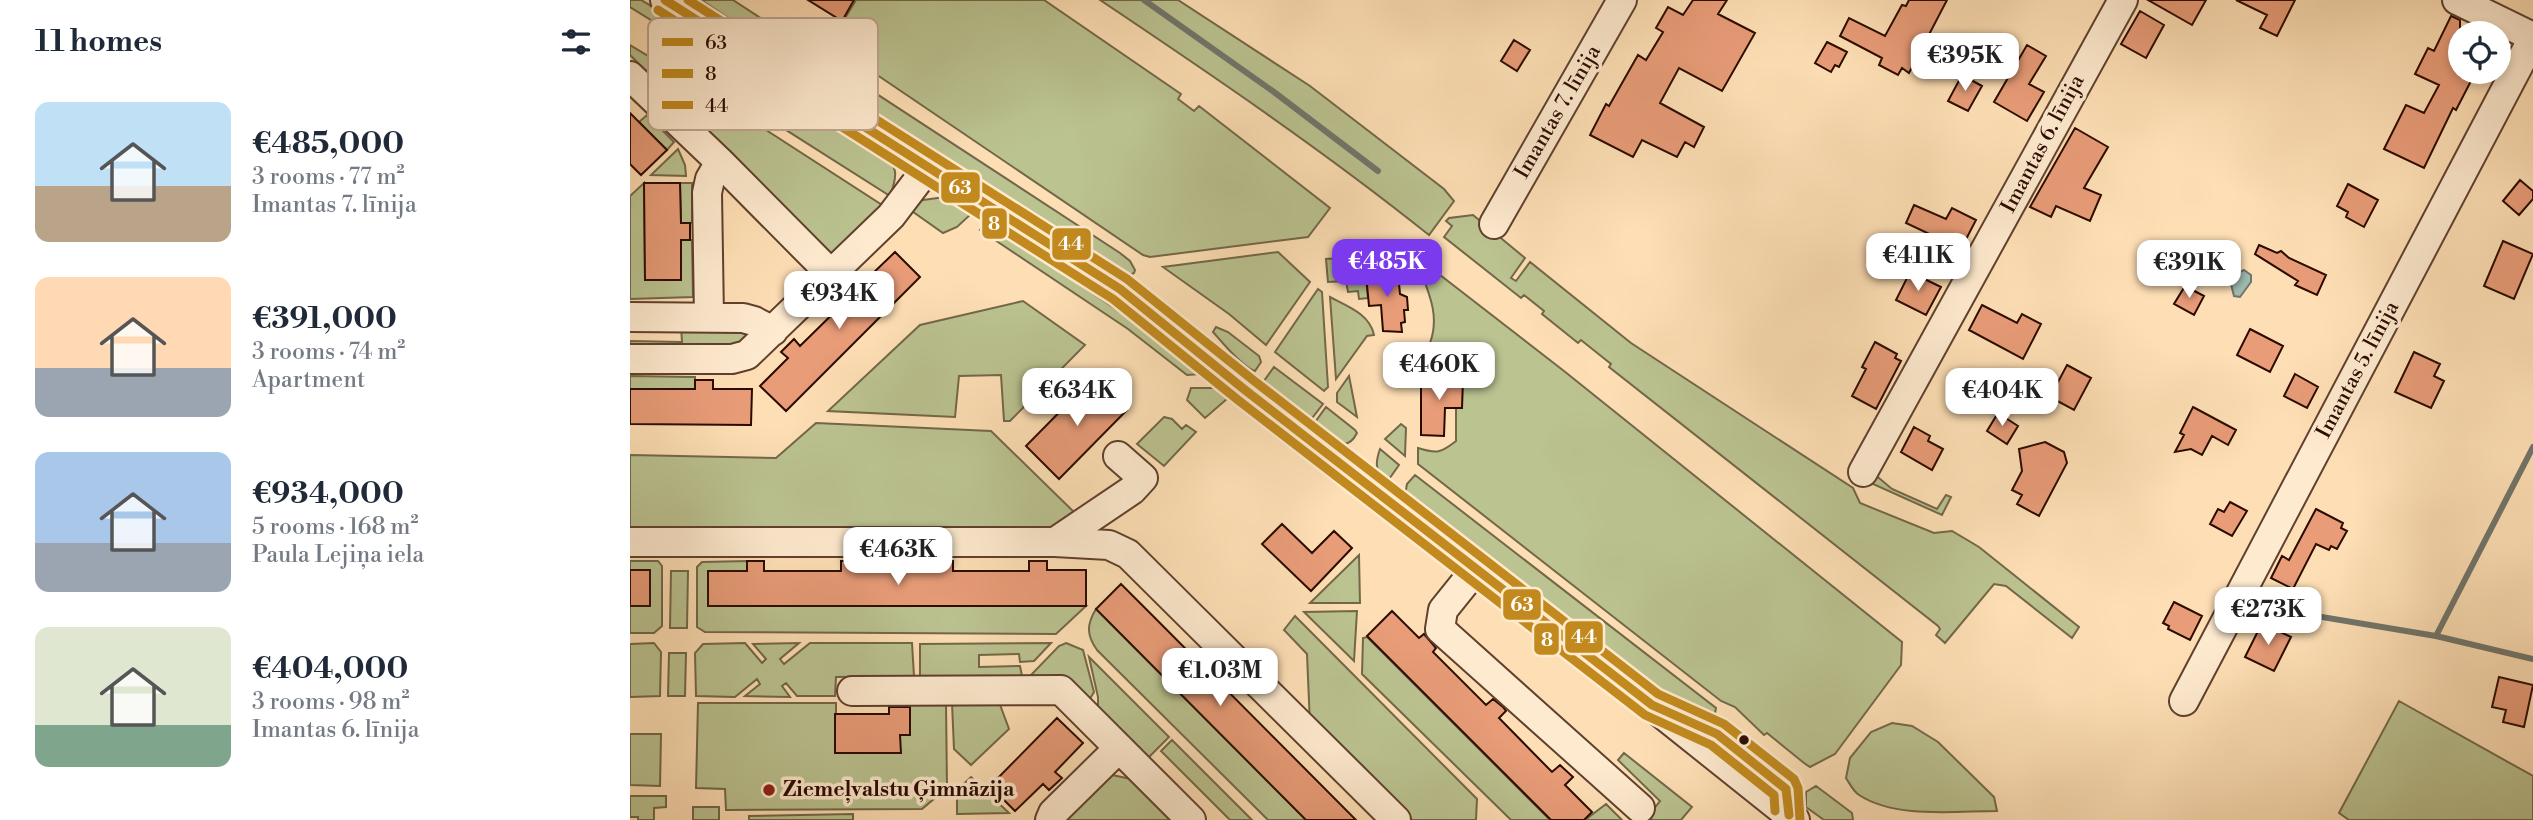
<!DOCTYPE html>
<meta charset="utf-8">
<style>
:root{--surface:#fff;--page:#f6f6f7;--text:#1f2937;--muted:#747a83;--accent:#7c3aed}
body{margin:0;font-family:"Libre Bodoni",serif;background:var(--page);color:var(--text);height:100vh;display:flex;flex-direction:column;font-size:26px;white-space:nowrap}
*{box-sizing:border-box;margin:0}
p{font-size:23px;color:var(--muted)}
.icon{flex:none;width:38px;height:38px;fill:none;stroke:currentColor;stroke-width:2;stroke-linecap:round;stroke-linejoin:round}
.map{position:relative;flex:1;overflow:hidden}
.drawer{display:flex;flex-direction:column;background:var(--surface);width:630px}
.drawer>*{flex:none}
.controls{position:absolute;left:1818px;top:21px;display:grid;gap:14px}
.controls a{display:grid;place-items:center;width:63px;height:63px;border-radius:50%;background:var(--surface);box-shadow:0 4px 10px #0003;font-size:35px}
.price{position:absolute;translate:-50% -60px;padding:0 16px;border-radius:14px;background:#fff;color:#222;font-size:23px;line-height:46px;filter:drop-shadow(0 2px 4px #0008)}
.price::after{content:'';position:absolute;left:50%;top:42px;width:21px;height:16px;margin-left:-10px;background:inherit;clip-path:polygon(0 0,100% 0,50% 100%)}
.price.selected{background:var(--accent);color:#fff}
ul{padding:0;list-style:none}
li{display:flex;align-items:center;gap:21px;height:175px;padding:0 35px}
li span{display:grid;place-items:center;flex:none;width:196px;height:140px;border-radius:14px;color:#555}
li>.icon{margin-inline-start:auto}
span .icon{width:84px;height:84px;fill:#fffc;stroke-width:1}
li b{font-size:30px}
h2{display:flex;justify-content:space-between;align-items:center;height:84px;padding:0 35px;font-size:30px}
main{display:flex;flex:1;min-height:0}
.map>svg:first-child{display:block}
.green{fill:#bbc391;stroke:#736749;stroke-width:2}
.water{fill:#a0bcb1;stroke:#71756b;stroke-width:2}
.lines{fill:none;stroke-linecap:round;stroke-linejoin:round}
.stream{stroke:#71756b;stroke-width:6}
.building{fill:#e89c78;stroke:#2b0b01;stroke-width:2}
.minor-casing{stroke:#60402e;stroke-width:32}
.minor{stroke:#feeacf;stroke-width:28}
.bus-1-casing{stroke:#feeacf;stroke-width:14}
.bus-2-casing{stroke:#feeacf;stroke-width:14}
.bus-3-casing{stroke:#feeacf;stroke-width:14}
.bus-1{stroke:#c28a1e;stroke-width:9}
.bus-2{stroke:#c28a1e;stroke-width:9}
.bus-3{stroke:#c28a1e;stroke-width:9}
.bus-dot{fill:#2b0b01;stroke:#feeacf;stroke-width:2.5}
.poi-dot{fill:#8f2418;stroke:#feeacf;stroke-width:2.5}
.labels{text-anchor:middle;dominant-baseline:central;stroke-width:7;stroke-linejoin:round;paint-order:stroke}
.street-label{font-size:21px;fill:#2b0b01;stroke:#feeacf}
.poi-label{font-size:21px;font-weight:bold;fill:#2b0b01;stroke:#feeacf;text-anchor:start}
.key{fill:#feeacf;stroke:#bfa791;stroke-width:2}
.key-label{font-size:19px;fill:#2b0b01}
.line-badge{stroke:#feeacf;stroke-width:2.5}
.badge-label{font-size:19px;text-anchor:middle;font-weight:bold;fill:#fff}
</style>
<main>
<section class="drawer">
<h2>11 homes<svg class="icon" aria-label="filters" viewBox="0 0 24 24"><path d="M4 7h16M4 17h16"/><circle cx="9" cy="7" r="2"/><circle cx="15" cy="17" r="2"/></svg></h2>
<ul>
<li><span style="background:linear-gradient(#bfe0f5 60%,#b9a48a 0)"><svg class="icon" aria-label="home" viewBox="0 0 24 24"><path d="M3 11l9-7 9 7M6 9v11h12V9"/></svg></span><div><b>€485,000</b><p>3 rooms · 77 m²</p><p>Imantas 7. līnija</p></div></li>
<li><span style="background:linear-gradient(#ffd9b3 65%,#9aa5b1 0)"><svg class="icon" aria-label="home" viewBox="0 0 24 24"><path d="M3 11l9-7 9 7M6 9v11h12V9"/></svg></span><div><b>€391,000</b><p>3 rooms · 74 m²</p><p>Apartment</p></div></li>
<li><span style="background:linear-gradient(#a9c7e8 65%,#9aa5b1 0)"><svg class="icon" aria-label="home" viewBox="0 0 24 24"><path d="M3 11l9-7 9 7M6 9v11h12V9"/></svg></span><div><b>€934,000</b><p>5 rooms · 168 m²</p><p>Paula Lejiņa iela</p></div></li>
<li><span style="background:linear-gradient(#dfe7d0 70%,#7fa58c 0)"><svg class="icon" aria-label="home" viewBox="0 0 24 24"><path d="M3 11l9-7 9 7M6 9v11h12V9"/></svg></span><div><b>€404,000</b><p>3 rooms · 98 m²</p><p>Imantas 6. līnija</p></div></li>
</ul>
</section>
<div class="map">
<svg width="1903" height="820" viewBox="0 0 1903 820">
<rect width="100%" height="100%" fill="#fedfb5"/>
<filter id="stains"><feTurbulence type="fractalNoise" baseFrequency=".00286" numOctaves="4"/><feColorMatrix values="0 0 0 0 .2 0 0 0 0 .09 0 0 0 0 .02 0 0 0 .5 -.17"/></filter>
<radialGradient id="worn" r=".72"><stop offset=".6" stop-color="#630" stop-opacity="0"/><stop offset="1" stop-color="#630" stop-opacity=".3"/></radialGradient>
<path class="green" d="M0 0H11L99 53 102 61 90 63 0 7Z
M71 0H103L490 253 500 261 505 270 504 273 500 275 444 245Z
M226 0H414L551 94 548 99 564 111 569 106 700 208 678 237 520 257 513 255 200 43Z
M470 0H548L680 86 814 189 824 201 799 235C694 151 582 75 470 0Z
M0 45 65 84 252 205 203 255 0 55Z
M119 69 247 147C266 167 270 169 260 196L74 78 100 76Z
M17 115 44 142 37 150 9 122Z
M48 149 55 165 56 176 21 175Z
M14 183 15 280 51 279V240H62L63 297 0 299V196Z
M50 183H62V223H51Z
M315 197 341 214 327 227 313 233 279 209 293 200Z
M843 215 895 258 881 278 886 281 900 262 1001 343 1223 488 1230 503 1304 533 1322 531 1349 547 1449 627 1442 638 1376 586 1364 584 1315 643 1306 635 1310 629 1308 626 979 367 981 364 951 340 948 343 912 314 914 311 894 295 891 298 814 237 822 226 816 221 819 218Z
M356 221 505 322 572 374 557 375 498 329 350 230Z
M648 252 680 282 636 345 599 314 533 267Z
M711 258 736 278 738 298 729 299 728 291 718 292 716 281 698 282 696 259Z
M792 261 934 371 1272 642 1271 665 1205 754 1180 767 1174 763 1137 733 1134 735 1105 707 1091 701 788 464V448C807 454 811 453 826 441V408H832V386L838 374 800 343C810 316 799 293 789 267Z
M688 289 692 292 698 387 694 391 645 352Z
M700 297C717 306 740 314 744 335L737 336 706 379Z
M393 301 455 345 380 421H374L371 375 329 376 325 417 198 411 290 325Z
M93 325 115 333 117 339 115 344 0 350V341L52 342 51 326Z
M586 327 598 332 629 356 631 362 625 371C613 368 592 342 583 332Z
M644 367 693 404 679 422 631 385Z
M0 376 65 377V389H0Z
M719 376 727 417 707 402V393Z
M561 388H586L598 398 575 418 557 400Z
M696 407 725 430 727 433C715 457 698 436 683 425Z
M534 417 542 419 552 429 556 425 566 432 534 466 507 444Z
M186 423 361 431 446 514 423 533 0 534V455L146 458Z
M771 424 776 428 775 456 755 439Z
M750 449 769 465 757 482C745 472 745 463 750 449Z
M1243 473 1262 489 1307 509 1316 495 1321 497 1312 515 1243 484 1238 476Z
M785 475 1086 708 1084 719 1056 713 775 495 777 484Z
M729 555 730 603H680Z
M0 561H28L32 566V626L24 633H0V606H20V571L0 570Z
M117 561V571H78V606H456L426 634 75 632 67 627V567L72 562Z
M41 571H58L57 628H40Z
M466 609 676 820H638L467 650C457 636 456 625 466 609Z
M727 611 724 661 674 612Z
M665 616 847 799 846 820H782L680 725 677 654 654 630Z
M737 637 920 820H881L732 674 733 638Z
M24 643 31 652 30 696 0 697V644Z
M115 643 132 663 136 659 123 644 169 643 150 659 154 664 180 643H282L284 676 206 677 205 696H167L156 683 152 686 160 697 115 696 130 684 127 679 105 697 66 696 65 653 73 644Z
M421 643 404 661 390 662 389 654 349 655V667L390 666 392 676H290V644Z
M436 643 453 650 464 692 458 702C434 678 434 676 400 676L429 646Z
M39 653H56L55 696H38Z
M459 657 539 737 518 758 468 707V697Z
M1769 701 1903 776V820H1719L1709 813Z
M280 702H316L317 788 292 809 96 810 95 789 66 788 68 703H206V753H270V735L280 734Z
M369 702 379 729 341 765 324 749 322 703Z
M1262 723 1282 726 1308 742 1364 797 1367 811C1325 811 1266 819 1229 795 1223 791 1220 784 1216 778L1220 758 1241 732Z
M0 734H31L30 786 0 785Z
M542 740 622 820H600L531 751Z
M994 753 1062 807 1051 820H1015L1030 801 988 760Z
M482 775 501 779 544 820H434Z
M341 777 379 813 327 814V790Z
M1186 786 1222 813 1223 820H1194L1176 807V792Z
M0 796H36V807L24 808V820H8V817H0Z
M976 804 992 820H955Z
M63 807H89V820H63Z
M223 814V820H119V816Z"/>
<path class="water" d="M1614 270 1621 275V282L1610 297 1604 296 1601 284 1606 274Z"/>
<g class="lines">
<path class="stream" d="M514 0 644 92 748 171
M1626 606 1806 636 1903 659
M1806 636 1903 447"/>
</g>
<path class="building" d="M178 0H224L212 21Z
M1063 0H1097L1088 14 1125 33 1092 91 1049 68 1030 103 1074 127 1064 147 1055 142 1047 157 1012 140 1003 157 960 135 976 104 979 106 1008 55 1016 60 1033 32 1026 28 1038 7 1053 15Z
M1279 0H1317L1279 73 1272 68 1268 75 1249 65 1252 58 1210 36 1219 18 1255 36 1272 5 1276 6Z
M1518 0H1576L1562 25Z
M1606 0H1665L1647 36 1630 28 1637 15Z
M1510 11 1534 25 1516 58 1491 44Z
M1821 16 1830 20V76L1841 81 1826 110 1823 108 1794 168 1754 149 1776 105 1794 113 1809 85 1785 74 1798 48 1804 51Z
M884 40 900 50 887 71 871 61Z
M1197 42 1217 52 1209 67 1205 65 1201 72 1185 63Z
M1397 45 1416 56 1399 84 1414 92 1397 121 1364 102Z
M1332 75 1352 86 1338 111 1318 101Z
M0 113 37 150 11 175 0 164Z
M1445 128 1478 147 1454 188 1471 195 1460 221 1426 206 1421 217 1400 207Z
M1890 180 1903 191V199L1889 215 1873 201Z
M14 183H50L51 223H60V240H51V280H15Z
M1718 184 1748 200 1734 227 1716 217 1718 212 1707 206Z
M1284 205 1316 219 1322 208 1346 220 1331 249 1276 223Z
M1873 241 1903 254 1884 299 1854 286Z
M1629 245 1647 253 1651 251 1659 258 1696 275 1687 295 1665 285 1668 281 1625 254Z
M265 252 290 277 156 411 130 386 158 358 151 352 164 339 170 346 225 292 218 285 230 273 237 279Z
M735 264 748 275 768 273 770 294 777 297 778 310H774L775 322 771 323 772 332 753 331 751 305 739 306Z
M1280 272 1311 287 1296 315 1266 300Z
M1555 286 1574 296 1564 315 1544 304Z
M1352 305 1387 323 1392 314 1411 324 1393 359 1339 330Z
M1620 329 1653 346 1640 372 1607 355Z
M1245 342 1267 354 1265 358 1271 361 1246 409 1222 396 1236 369 1232 367Z
M1784 352 1810 364 1804 376 1814 381 1801 408 1765 392Z
M1437 365 1461 378 1444 410 1420 397Z
M809 368 833 380 832 408H815L814 436 791 435V385H798Z
M1665 374 1688 387 1677 408 1654 396Z
M464 377 497 410 429 479 396 446Z
M65 380H83V389H122L121 425 0 424V389H65Z
M1563 407 1606 430 1598 445 1582 436 1572 455 1561 449 1545 452 1554 435 1550 433Z
M1368 413 1388 426 1377 444 1357 431Z
M1284 427 1300 436 1298 441 1313 449 1302 470 1271 452Z
M1415 442 1434 452 1437 463 1409 516 1387 504 1392 495 1382 490 1392 471 1389 449Z
M1600 502 1617 511 1602 536 1580 524 1588 509 1594 512Z
M1686 509 1713 523 1711 528 1717 531 1707 549 1701 546 1699 550 1686 544 1663 589 1641 578 1652 556 1659 560Z
M652 524 682 553 704 531 722 548 681 591 632 544Z
M117 561H134V571H211V561H229V570H306L305 561H323V571H399V561H417V570H456V606H78V571H117Z
M0 570H20V606H0Z
M491 584 524 617 726 820H676L466 609Z
M1544 602 1572 616 1560 640 1538 629 1539 626 1533 623Z
M762 611 789 638 794 634 806 648 803 652 856 705 863 699 873 707 876 711 869 718 922 772 930 765 943 777 935 785 962 812 954 820H921L737 636Z
M1632 623 1661 637 1644 671 1615 657Z
M1869 677 1903 685 1894 727 1873 722 1876 710 1862 707Z
M259 707H280V735H270L271 753H205V714H259Z
M427 718 453 743 425 772 432 778 419 790 413 784 385 811 360 786Z"/>
<g class="lines">
<defs>
<path id="minor" d="M35 0 490 289 615 390 1011 697 1165 820
M1827 0 1903 37
M0 76 90 162 201 274
M864 224 992 0
M0 317 113 318 124 321 143 331
M79 317 77 193 80 179 90 162
M0 359H102L117 355 261 216 299 166
M1233 472 1493 0
M0 542H425L479 545 498 554 766 820
M425 542 502 490 513 478 488 456
M846 569 813 610 810 629 1010 808
M222 691 431 690 561 820
M1554 701 1903 38
M420 820 423 813 489 748"/>
</defs>
<use href="#minor" class="minor-casing"/>
<use href="#minor" class="minor"/>
<defs>
<path id="bus-1" d="M35 0 490 289 615 390 1022 705 1087 734 1156 789 1159 815"/>
<path id="bus-2" d="M28 10 483 299 608 400 1015 715 1081 745 1144 795 1145 811"/>
<path id="bus-3" d="M58 0 497 279 623 380 1028 694 1094 724 1164 779 1168 788 1170 820"/>
</defs>
<use href="#bus-1" class="bus-1-casing"/>
<use href="#bus-2" class="bus-2-casing"/>
<use href="#bus-3" class="bus-3-casing"/>
<use href="#bus-1" class="bus-1"/>
<use href="#bus-2" class="bus-2"/>
<use href="#bus-3" class="bus-3"/>
</g>
<circle class="bus-dot" cx="1114" cy="740" r="6"/>
<circle class="poi-dot" cx="139" cy="790" r="7"/>
<g class="labels">
<g class="street-label">
<text transform="translate(928 112) rotate(-60)">Imantas 7. līnija</text>
<text transform="translate(1413 144) rotate(-62)">Imantas 6. līnija</text>
<text transform="translate(1728 370) rotate(-62)">Imantas 5. līnija</text>
</g>
<g class="poi-label">
<text x="153" y="790">Ziemeļvalstu Ģimnāzija</text>
</g>
</g>
<rect x="18" y="18" width="230" height="112" rx="10" class="key"/>
<rect x="32" y="38" width="31" height="8" fill="#c28a1e"/>
<rect x="32" y="69" width="31" height="9" fill="#c28a1e"/>
<rect x="32" y="101" width="31" height="8" fill="#c28a1e"/>
<g class="key-label">
<text x="75" y="49">63</text>
<text x="75" y="80">8</text>
<text x="75" y="112">44</text>
</g>
<g class="line-badge">
<rect x="310" y="171" width="41" height="33" rx="7" fill="#c28a1e"/>
<rect x="351" y="207" width="27" height="33" rx="7" fill="#c28a1e"/>
<rect x="421" y="227" width="41" height="34" rx="7" fill="#c28a1e"/>
<rect x="872" y="588" width="40" height="33" rx="7" fill="#c28a1e"/>
<rect x="934" y="620" width="40" height="34" rx="7" fill="#c28a1e"/>
<rect x="903" y="622" width="27" height="34" rx="7" fill="#c28a1e"/>
</g>
<g class="badge-label">
<text x="330" y="194">63</text>
<text x="364" y="230">8</text>
<text x="441" y="250">44</text>
<text x="892" y="611">63</text>
<text x="954" y="643">44</text>
<text x="917" y="646">8</text>
</g>
<rect width="100%" height="100%" filter="url(#stains)"/>
<rect width="100%" height="100%" fill="url(#worn)"/>
</svg>
<div class="controls">
<a><svg class="icon" aria-label="locate" viewBox="0 0 24 24"><circle cx="12" cy="12" r="6"/><path d="M12 2v4M12 18v4M2 12h4M18 12h4"/></svg></a>
</div>
<b class="price" style="left:1335px;top:93px">€395K</b>
<b class="price" style="left:1288px;top:293px">€411K</b>
<b class="price selected" style="left:757px;top:299px">€485K</b>
<b class="price" style="left:1559px;top:300px">€391K</b>
<b class="price" style="left:209px;top:331px">€934K</b>
<b class="price" style="left:809px;top:402px">€460K</b>
<b class="price" style="left:447px;top:428px">€634K</b>
<b class="price" style="left:1372px;top:428px">€404K</b>
<b class="price" style="left:268px;top:587px">€463K</b>
<b class="price" style="left:1638px;top:647px">€273K</b>
<b class="price" style="left:590px;top:708px">€1.03M</b>
</div>
</main>
